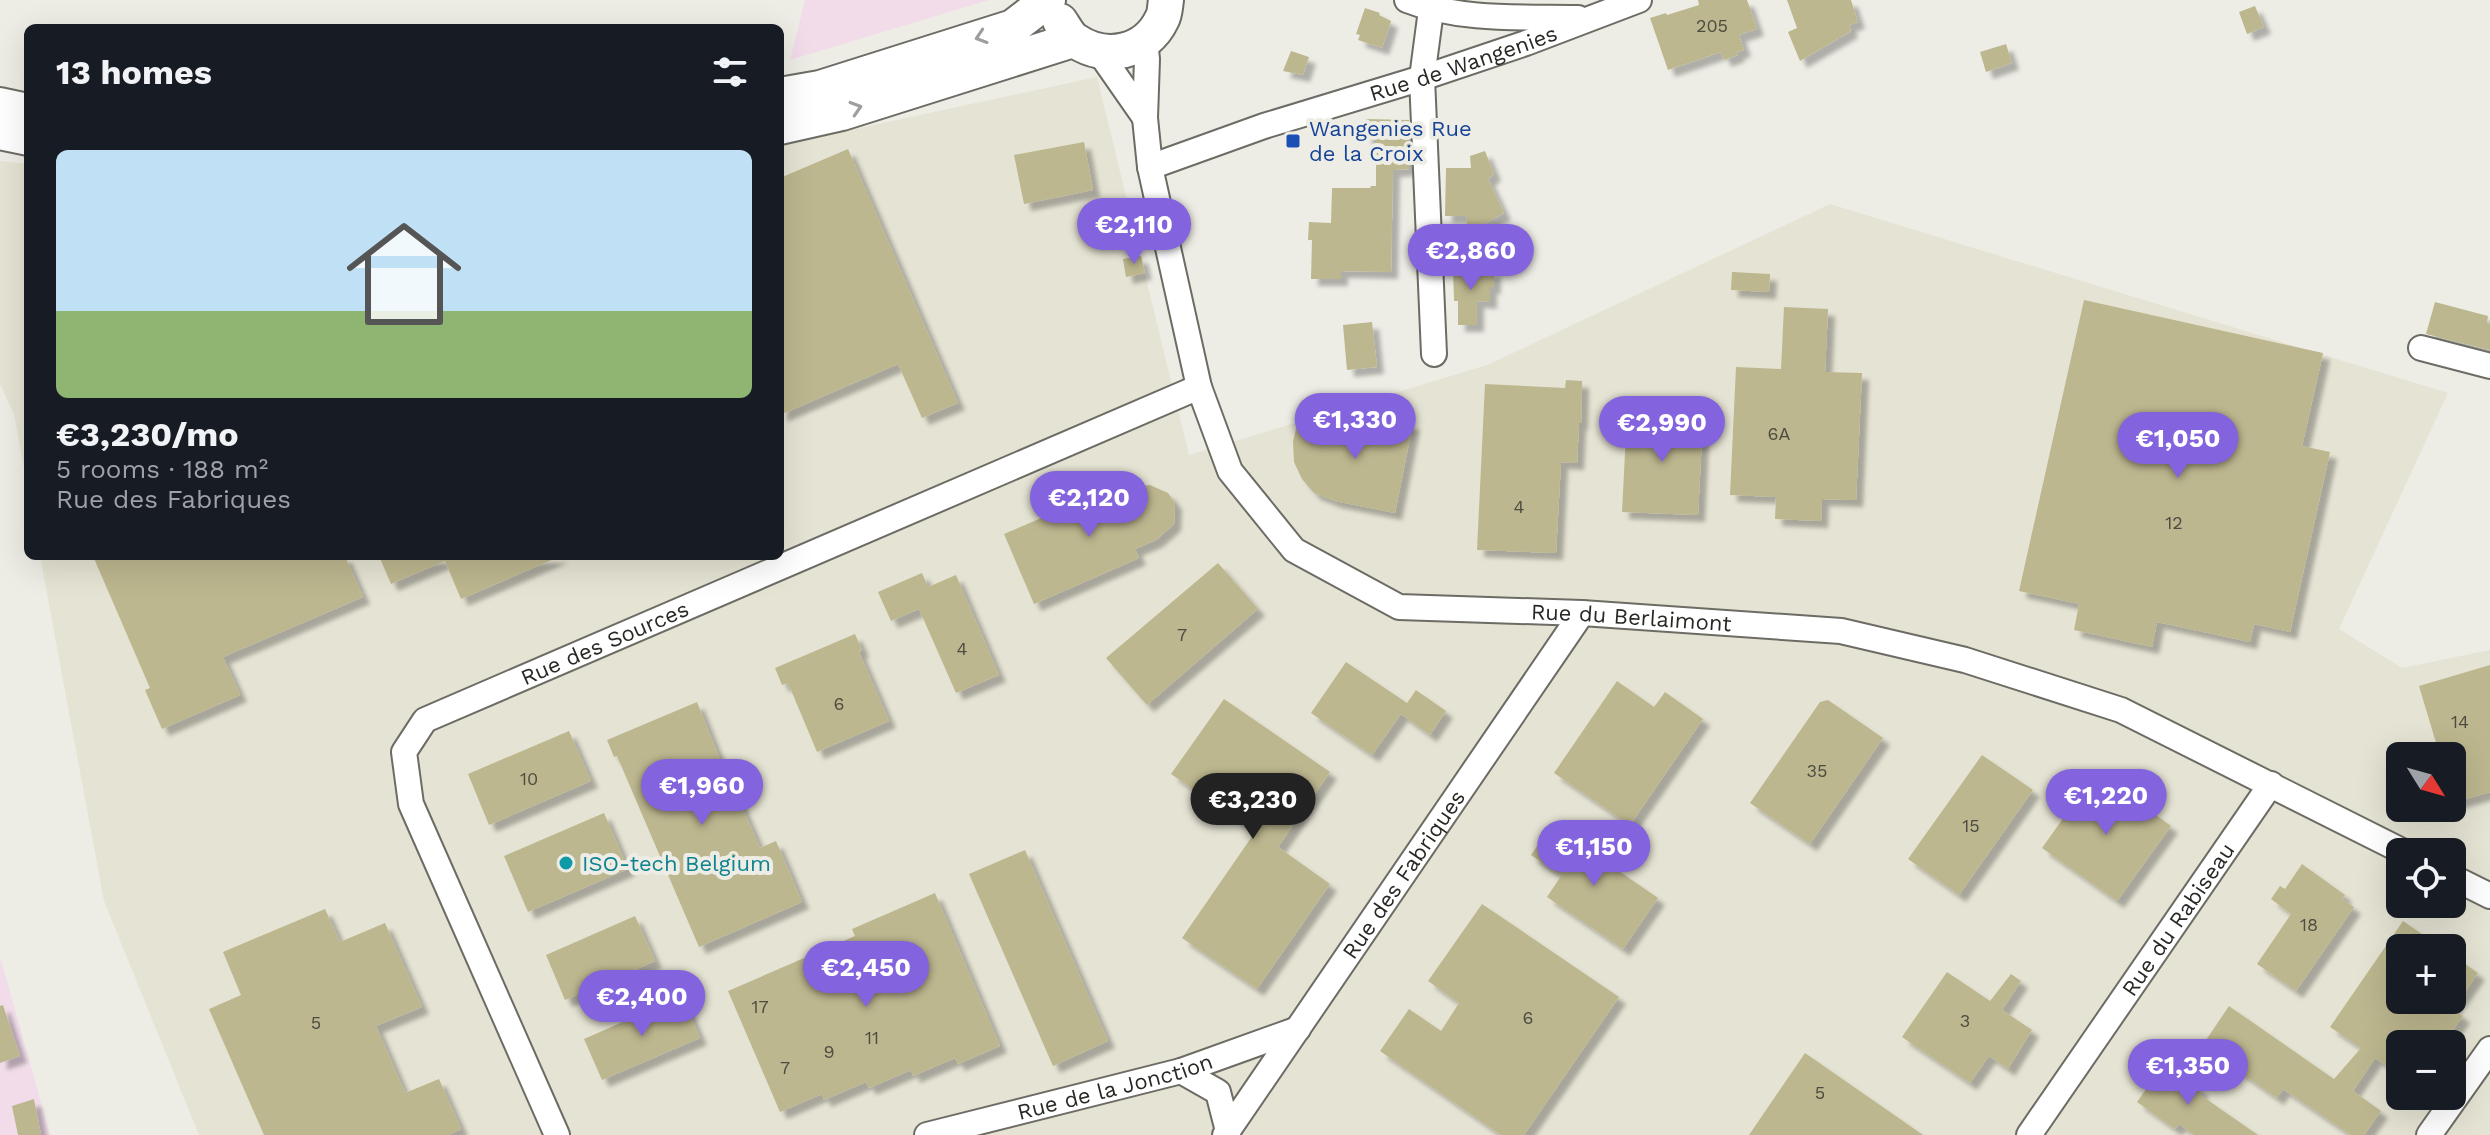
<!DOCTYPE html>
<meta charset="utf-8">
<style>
:root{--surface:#171b24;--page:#242831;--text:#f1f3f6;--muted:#9ea1a6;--accent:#8363de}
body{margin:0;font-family:"Work Sans",sans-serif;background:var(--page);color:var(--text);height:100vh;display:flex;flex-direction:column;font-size:30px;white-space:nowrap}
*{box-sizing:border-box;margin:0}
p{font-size:26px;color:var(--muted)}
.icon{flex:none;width:44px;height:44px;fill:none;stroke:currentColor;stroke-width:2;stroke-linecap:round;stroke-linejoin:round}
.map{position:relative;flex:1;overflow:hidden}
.side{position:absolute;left:24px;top:24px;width:760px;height:536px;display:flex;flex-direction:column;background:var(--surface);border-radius:12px;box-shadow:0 8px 32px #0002}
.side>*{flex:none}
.needle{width:52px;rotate:127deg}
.fabs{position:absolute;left:2386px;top:742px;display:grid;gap:16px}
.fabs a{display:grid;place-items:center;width:80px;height:80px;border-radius:12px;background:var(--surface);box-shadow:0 8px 32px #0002;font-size:40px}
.price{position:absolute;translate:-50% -68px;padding:0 18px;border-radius:28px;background:var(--accent);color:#fff;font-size:26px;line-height:52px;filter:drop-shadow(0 2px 4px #0008)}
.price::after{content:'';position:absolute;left:50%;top:48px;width:24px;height:18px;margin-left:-12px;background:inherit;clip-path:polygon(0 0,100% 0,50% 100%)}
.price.selected{background:#222;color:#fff}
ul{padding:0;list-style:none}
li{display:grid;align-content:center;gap:16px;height:424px;padding:0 32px}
li span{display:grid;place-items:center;height:248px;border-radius:12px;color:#555}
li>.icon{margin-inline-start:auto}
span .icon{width:144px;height:144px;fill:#fffc;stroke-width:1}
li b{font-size:34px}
h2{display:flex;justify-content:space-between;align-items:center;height:96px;padding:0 32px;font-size:34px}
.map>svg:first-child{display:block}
.commercial{fill:#f2dcea}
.built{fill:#e5e3d3;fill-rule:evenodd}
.building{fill:#bdb78f;filter:url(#shadow)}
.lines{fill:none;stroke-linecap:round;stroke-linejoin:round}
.minor-casing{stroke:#6c6b64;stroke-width:28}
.highway-casing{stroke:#6c6b64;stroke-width:38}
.minor{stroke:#fff;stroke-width:24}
.highway{stroke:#fff;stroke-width:34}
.oneway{stroke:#9e9e9d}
.transit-dot{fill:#1a4fb4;stroke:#eeede5;stroke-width:3}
.culture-dot{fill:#0f9aa8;stroke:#eeede5;stroke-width:3}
.labels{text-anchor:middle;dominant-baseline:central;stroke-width:8;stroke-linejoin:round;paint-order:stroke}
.number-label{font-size:18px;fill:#4d4c40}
.street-label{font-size:22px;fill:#282825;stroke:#eeede5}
.transit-label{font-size:22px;fill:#164399;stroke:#eeede5;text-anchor:start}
.culture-label{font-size:22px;fill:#0d838f;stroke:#eeede5;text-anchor:start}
</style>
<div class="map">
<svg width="2490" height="1135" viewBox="0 0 2490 1135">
<defs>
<filter id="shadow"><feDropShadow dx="7" dy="7" stdDeviation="2" flood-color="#0004"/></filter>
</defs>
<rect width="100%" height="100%" fill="#eeede5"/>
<path class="commercial" d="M805 0H989L790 60Z
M0 959 2 963 50 1135H0Z"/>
<path class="built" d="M1097 77 1189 455 1487 365 1830 204 2448 393 2339 629 2402 668 2490 650V1135H199L104 901 40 556H780V145ZM2400 756H2452V808H2400ZM2400 852H2452V904H2400ZM2400 948H2452V1000H2400ZM2400 1044H2452V1096H2400Z
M0 161 28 164V490L14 414 0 384Z"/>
<path class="building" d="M1698 0H1747L1757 29 1739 35 1744 50 1737 52 1738 55 1724 60 1721 52 1668 70 1650 18 1666 13 1667 15 1699 5Z
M1787 0H1851L1858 22 1849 25 1851 31 1800 61 1788 32 1797 28Z
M2255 6 2264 27 2247 34 2239 12Z
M1365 8 1380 13 1379 15 1391 21 1382 48 1358 40 1360 35 1356 34Z
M2006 44 2012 63 1986 72 1980 52Z
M1291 51 1309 57 1303 75 1283 71Z
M1366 119 1409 120V169L1393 170 1391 272 1341 271V279H1311L1312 240H1308L1309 222 1331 223 1332 188H1370L1371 186H1376V140L1365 139Z
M1084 142 1093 190 1024 204 1014 155Z
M848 149 958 403 922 418 898 364 780 415V178Z
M1485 151 1494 174 1488 179 1504 213 1467 233 1466 216H1445L1446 168H1471L1470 156Z
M1141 256 1145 273 1126 277 1123 259Z
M1453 269 1494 270V287H1490V302L1477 301V325H1458V301H1454Z
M1732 272 1770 274 1769 292 1731 290Z
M2084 300 2323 353 2302 446 2330 452 2290 632 2254 624 2250 642 2157 622 2152 647 2074 630 2079 604 2019 591Z
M2435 302 2488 316 2487 323 2490 324V350L2426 334Z
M1784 307 1828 309 1825 372 1862 373 1856 500 1822 499 1821 521 1775 519 1776 497 1730 495 1736 367 1781 369Z
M1372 322 1377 367 1347 370 1343 325Z
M1566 380 1582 381 1581 423H1579L1577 463 1561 462 1556 553 1477 550 1485 384 1565 388Z
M1353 411 1413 423 1395 513 1335 501 1314 493 1302 479 1294 462 1293 441 1297 425 1348 434Z
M1627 414 1703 417 1698 515 1622 512Z
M1150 485 1168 493 1175 503 1174 524 1156 540 1135 549 1139 558 1034 604 1004 534 1109 489 1112 498 1141 486Z
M93 556H345L363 597 223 657 240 695 162 729 145 690 150 688Z
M379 556H561L461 599 445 561 391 584Z
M1218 563 1258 609 1147 705 1106 658Z
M922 573 928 587 956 575 999 675 956 693 919 609 891 621 878 592Z
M855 634 862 650 859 652 889 721 817 752 788 683 782 685 775 668Z
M1346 662 1407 703 1416 690 1446 711 1430 735 1401 714 1372 755 1311 713Z
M2490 665V792L2452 803V756H2440L2419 686Z
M1617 681 1654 707 1665 692 1703 719 1630 825 1554 773Z
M1224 699 1330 772 1278 847 1330 884 1257 989 1182 938 1255 832 1171 774Z
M1828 700 1883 738 1810 844 1750 803 1820 702Z
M697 702 733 792 735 791 760 848 776 841 802 902 699 947 617 756 614 757 607 740Z
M569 731 591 781 489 825 468 774Z
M1982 755 2033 790 1959 895 1908 859Z
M2096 772 2171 826 2117 901 2042 848Z
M604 813 628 869 528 912 504 856Z
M1552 825 1658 898 1623 949 1547 897 1561 876 1531 855Z
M1025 850 1108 1041 1053 1066 969 874Z
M2302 864 2345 895 2342 899 2354 907 2296 991 2257 964 2291 914 2271 899 2280 886 2285 889Z
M935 893 1000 1046 958 1064 955 1058 913 1076 911 1070 869 1088 866 1082 824 1100 822 1094 780 1112 728 991 855 936 852 929Z
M1482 904 1619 997 1524 1135H1501L1380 1051 1409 1009 1441 1031 1459 1003 1428 981Z
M325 909 340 942 385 923 422 1007 376 1026 405 1093 439 1079 461 1129 448 1135H264L209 1009 241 995 223 952Z
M635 916 655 961 565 1000 546 955Z
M2403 921 2442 948H2400V1000H2452V955L2478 973 2453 1009 2463 1016 2443 1044H2400V1075L2375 1058 2353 1091 2381 1111 2364 1135H2351L2283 1089 2277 1098 2202 1046 2229 1006 2334 1079 2361 1048 2330 1027Z
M1947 972 1990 1001 2011 974 2021 981 2002 1010 2032 1030 2008 1069 1989 1056 1970 1083 1902 1037Z
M682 996 700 1038 602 1080 584 1039Z
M3 1005 20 1056 0 1063V1006Z
M1805 1053 1923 1135H1749Z
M2164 1064 2202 1090 2199 1094 2258 1135H2194L2179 1124 2175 1129 2137 1102Z
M34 1099 41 1135H18L12 1106Z"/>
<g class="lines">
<defs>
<g id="minor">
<path d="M1407 0C1460 21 1522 17 1578 18"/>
<path d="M1431 10 1422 78 1434 354"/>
<path id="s1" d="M1145 42 1147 59 1145 118 1150 167 1199 387 1230 471 1294 550 1399 607 1582 613 1841 631 1965 660 2121 710 2404 852"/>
<path d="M1099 52 1145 118"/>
<path id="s2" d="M1150 167 1264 126 1422 78 1526 43 1639 0"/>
<path d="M2421 348 2490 366"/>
<path d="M2452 877 2490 896"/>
<path d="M1181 1071 1218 1092 1228 1131"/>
<path id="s3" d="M557 1135 411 804 404 752 425 720 1199 387"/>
<path id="s4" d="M927 1135 1181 1071 1298 1029"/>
<path id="s5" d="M1225 1135 1582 613"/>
<path id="s6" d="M2029 1135 2271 784"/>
<path d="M2429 1135 2490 1049"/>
</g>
<path id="highway" d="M1060 21C1065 28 1069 37 1076 41 1106 61 1146 53 1162 19 1165 14 1165 6 1166 0
M780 95 820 88 1013 27 1048 0
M0 105 28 111
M780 127 842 113 1073 40
M0 132 28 138"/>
</defs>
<use href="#minor" class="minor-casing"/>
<use href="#highway" class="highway-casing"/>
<use href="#minor" class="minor"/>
<use href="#highway" class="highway"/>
</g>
<defs><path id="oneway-chevron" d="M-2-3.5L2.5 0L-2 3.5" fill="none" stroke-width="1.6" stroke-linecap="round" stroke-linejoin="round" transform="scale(2)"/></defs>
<g class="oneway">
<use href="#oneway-chevron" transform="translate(981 37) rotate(162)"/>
<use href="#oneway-chevron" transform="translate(856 108) rotate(-17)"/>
</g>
<rect class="transit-dot" x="1285" y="133" width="16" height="16" rx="4"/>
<circle class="culture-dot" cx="566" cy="863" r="8"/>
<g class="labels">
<g class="number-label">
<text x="1712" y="25">205</text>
<text x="1779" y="433">6A</text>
<text x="1519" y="506">4</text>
<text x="2174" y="522">12</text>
<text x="1182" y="634">7</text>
<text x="962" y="648">4</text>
<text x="839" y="703">6</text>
<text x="2460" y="721">14</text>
<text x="1817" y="770">35</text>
<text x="529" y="778">10</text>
<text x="1971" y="825">15</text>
<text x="2309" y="924">18</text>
<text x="760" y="1006">17</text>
<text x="1528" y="1017">6</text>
<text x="1965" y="1020">3</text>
<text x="316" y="1022">5</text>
<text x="872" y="1037">11</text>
<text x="829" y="1051">9</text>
<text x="785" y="1067">7</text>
<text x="1820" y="1092">5</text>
</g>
<g class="street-label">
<text stroke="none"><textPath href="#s2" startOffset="330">Rue de Wangenies</textPath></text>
<text stroke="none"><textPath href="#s1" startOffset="894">Rue du Berlaimont</textPath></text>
<text stroke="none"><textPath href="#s3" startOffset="648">Rue des Sources</textPath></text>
<text stroke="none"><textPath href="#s5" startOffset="316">Rue des Fabriques</textPath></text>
<text stroke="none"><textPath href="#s6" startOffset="262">Rue du Rabiseau</textPath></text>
<text stroke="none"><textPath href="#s4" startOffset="194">Rue de la Jonction</textPath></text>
</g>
<g class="transit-label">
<text x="1309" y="128">Wangenies Rue<tspan x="1309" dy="25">de la Croix</tspan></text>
</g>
<g class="culture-label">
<text x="582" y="863">ISO-tech Belgium</text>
</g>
</g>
</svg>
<div class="fabs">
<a><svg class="needle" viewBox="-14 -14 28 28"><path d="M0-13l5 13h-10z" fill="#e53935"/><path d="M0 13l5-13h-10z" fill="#9ea1a6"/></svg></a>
<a><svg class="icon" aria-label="locate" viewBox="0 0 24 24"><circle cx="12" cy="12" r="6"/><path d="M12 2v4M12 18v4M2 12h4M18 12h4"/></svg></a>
<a>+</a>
<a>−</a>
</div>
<b class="price" style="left:1134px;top:266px">€2,110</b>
<b class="price" style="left:1471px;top:292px">€2,860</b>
<b class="price" style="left:1355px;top:461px">€1,330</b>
<b class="price" style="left:1662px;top:464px">€2,990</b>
<b class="price" style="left:2178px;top:480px">€1,050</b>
<b class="price" style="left:1089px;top:539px">€2,120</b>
<b class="price" style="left:702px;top:827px">€1,960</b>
<b class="price" style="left:2106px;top:837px">€1,220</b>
<b class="price selected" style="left:1253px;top:841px">€3,230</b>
<b class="price" style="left:1594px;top:888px">€1,150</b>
<b class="price" style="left:866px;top:1009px">€2,450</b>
<b class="price" style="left:642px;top:1038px">€2,400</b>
<b class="price" style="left:2188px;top:1107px">€1,350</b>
<section class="side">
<h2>13 homes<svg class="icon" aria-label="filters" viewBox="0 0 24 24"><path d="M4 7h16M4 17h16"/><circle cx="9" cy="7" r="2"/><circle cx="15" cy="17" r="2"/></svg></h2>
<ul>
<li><span style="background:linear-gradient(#bfe0f5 65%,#8fb573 0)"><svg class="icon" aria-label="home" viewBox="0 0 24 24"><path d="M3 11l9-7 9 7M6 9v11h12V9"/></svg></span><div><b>€3,230/mo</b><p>5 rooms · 188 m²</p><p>Rue des Fabriques</p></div></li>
</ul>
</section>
</div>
